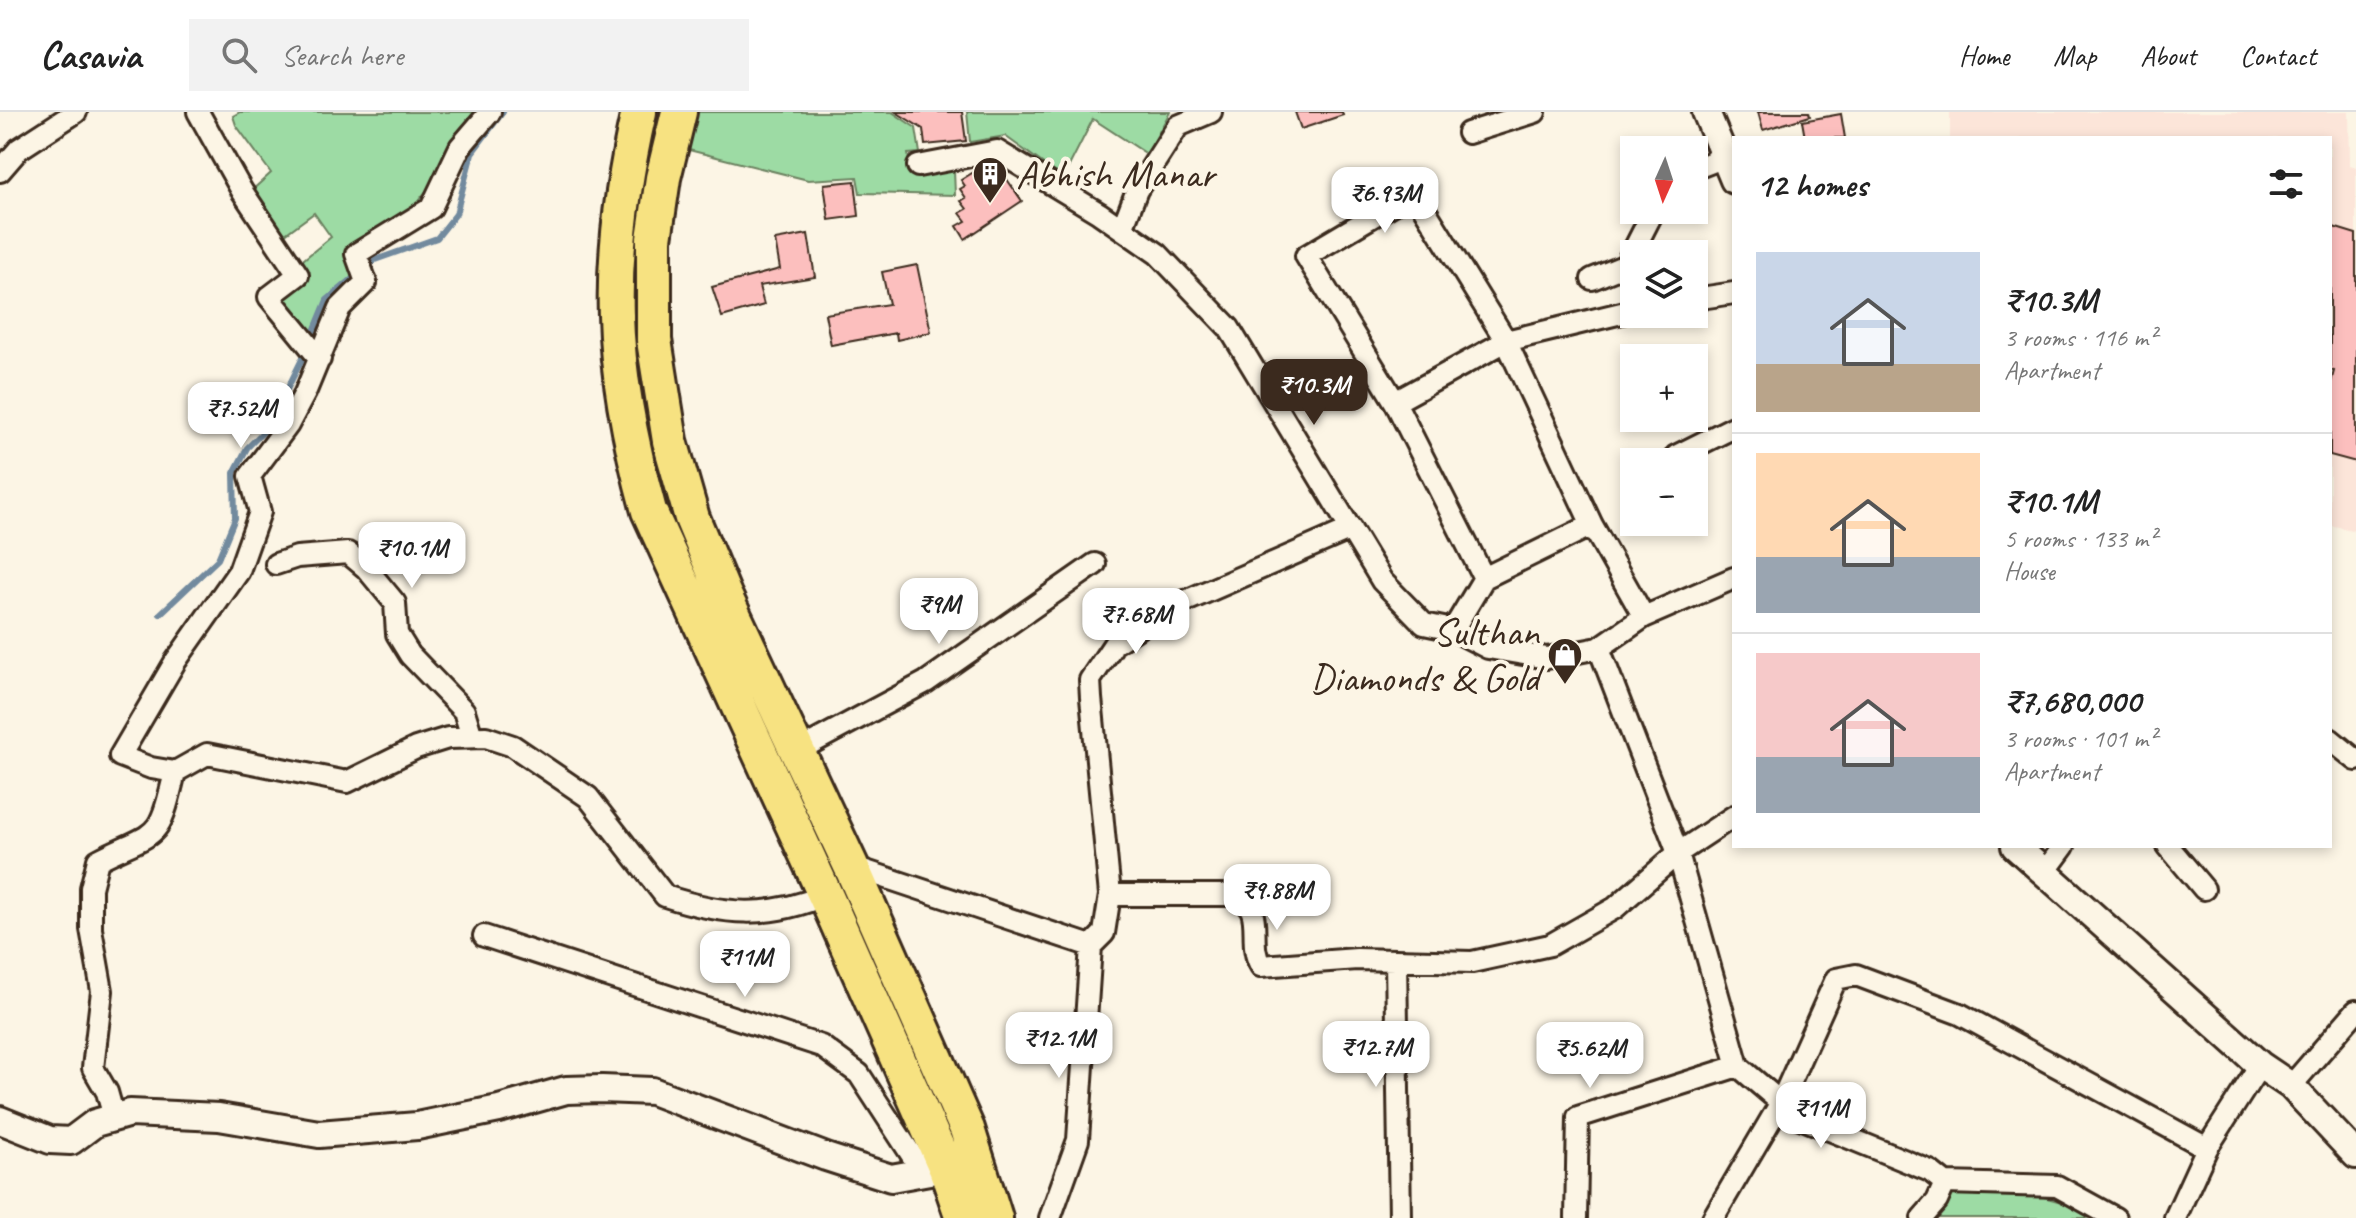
<!DOCTYPE html>
<meta charset="utf-8">
<style>
:root{--surface:#fff;--page:#f2f2f2;--text:#222;--muted:#767676;--line:#e0e0e0;--accent:#3b2a1e}
body{margin:0;font-family:Caveat,sans-serif;background:var(--page);color:var(--text);height:100vh;display:flex;flex-direction:column;font-size:30px;white-space:nowrap}
*{box-sizing:border-box;margin:0}
p{font-size:26px;color:var(--muted)}
.icon{flex:none;width:44px;height:44px;fill:none;stroke:currentColor;stroke-width:2;stroke-linecap:round;stroke-linejoin:round}
.map{position:relative;flex:1;overflow:hidden}
.details{position:absolute;left:1732px;top:24px;width:600px;height:712px;display:flex;flex-direction:column;background:var(--surface);border-radius:0px;box-shadow:0 4px 12px #0003}
.details>*{flex:none}
.needle{width:52px;rotate:183deg}
.tools{position:absolute;left:1620px;top:24px;display:grid;gap:16px}
.tools a{display:grid;place-items:center;width:88px;height:88px;border-radius:0px;background:var(--surface);box-shadow:0 4px 12px #0003;font-size:40px}
.price{position:absolute;translate:-50% -68px;padding:0 18px;border-radius:16px;background:#fff;color:#222;font-size:26px;line-height:52px;filter:drop-shadow(0 2px 4px #0008)}
.price::after{content:'';position:absolute;left:50%;top:48px;width:24px;height:18px;margin-left:-12px;background:inherit;clip-path:polygon(0 0,100% 0,50% 100%)}
.price.on{background:var(--accent);color:#fff}
ul{padding:0;list-style:none}
li{display:flex;align-items:center;gap:24px;height:200px;padding:0 24px}
li+li{border-top:2px solid var(--line)}
li span{display:grid;place-items:center;flex:none;width:224px;height:160px;border-radius:0px;color:#555}
li>.icon{margin-inline-start:auto}
span .icon{width:96px;height:96px;fill:#fffc;stroke-width:1}
li b{font-size:34px}
h2{display:flex;justify-content:space-between;align-items:center;height:96px;padding:0 24px;font-size:34px}
header{display:flex;align-items:center;gap:48px;box-sizing:border-box;height:112px;padding:0 40px;background:var(--surface);border-bottom:2px solid var(--line)}
header strong{font-size:38px}
nav{display:flex;gap:44px;margin-inline-start:auto;font-size:28px}
.search{width:560px;height:72px;background:var(--page);display:flex;align-items:center;gap:20px;box-sizing:border-box;padding:0 28px;border-radius:0px;color:var(--muted);font-size:30px}
.map>svg:first-child{display:block}
.built{fill:#fce5d9}
.green{fill:#9ddba4;stroke:#6c8261;stroke-width:2}
.lines{fill:none;stroke-linecap:round;stroke-linejoin:round}
.stream{stroke:#728a9e;stroke-width:6}
.building{fill:#fcbfbe;stroke:#3b2a1e;stroke-width:2}
.minor-casing{stroke:#3b2a1e;stroke-width:26}
.tertiary-casing{stroke:#3b2a1e;stroke-width:32}
.trunk-casing{stroke:#3b2a1e;stroke-width:40}
.minor{stroke:#fcf5e5;stroke-width:20}
.tertiary{stroke:#fcf5e5;stroke-width:26}
.trunk{stroke:#f7e281;stroke-width:34}
.labels{text-anchor:middle;dominant-baseline:central;stroke-width:8;stroke-linejoin:round;paint-order:stroke}
.poi-label{font-size:40px;fill:#3b2a1e;stroke:#fcf5e5;text-anchor:start}
</style>
<header>
<strong>Casavia</strong>
<div class="search"><svg class="icon" aria-label="search" viewBox="0 0 24 24"><circle cx="10" cy="10" r="6"/><path d="M15 15l6 6"/></svg>Search here</div>
<nav><a>Home</a><a>Map</a><a>About</a><a>Contact</a></nav>
</header>
<div class="map">
<svg width="2356" height="1106" viewBox="0 0 2356 1106">
<rect width="100%" height="100%" fill="#fcf5e5"/>
<filter id="ink" filterUnits="userSpaceOnUse"><feTurbulence type="fractalNoise" baseFrequency=".0125" numOctaves="2"/><feDisplacementMap in="SourceGraphic" scale="16" xChannelSelector="R" yChannelSelector="G"/><feConvolveMatrix kernelMatrix="1 2 1 2 8 2 1 2 1" color-interpolation-filters="sRGB"/></filter>
<g filter="url(#ink)">
<path class="built" d="M1950 0H2349L2350 53 2356 55V419L2330 413V26H1950Z"/>
<path class="green" d="M240 0H490L411 98 355 137 360 159 316 237 279 187 298 152 331 125 314 101 281 125 250 80 271 61 236 13 233 4Z
M695 0H892L916 16 920 41 908 42 911 59 954 58 955 83 860 81 857 65 808 68 685 37Z
M967 0H1170L1147 42 1093 7 1063 66 1005 24 970 30Z
M1946 1078C2006 1078 2045 1078 2100 1106H1930Z"/>
<g class="lines">
<path class="stream" d="M367 155 375 148 437 126 456 102 472 41 503 0
M310 229 327 188 358 162
M160 502 218 447 235 406 234 361 247 336 269 314 306 239"/>
</g>
<path class="building" d="M896 0H962L966 29 925 33 923 17Z
M1295 0H1342L1343 3 1301 17Z
M1758 0H1809L1810 4 1763 18Z
M1841 2 1845 26H1805L1802 9Z
M980 56 990 71 1004 63 1022 89 965 127 957 114 966 109 960 101 967 97 961 89 966 86 960 77 965 74 961 68Z
M855 69 859 104 829 108 824 72Z
M2330 114 2356 122V350L2330 343V274L2334 259 2330 258Z
M808 122 815 165 759 174 764 193 722 205 712 175 780 157 775 128Z
M917 153 931 220 897 228 896 221 831 233 825 202 889 192 882 160Z"/>
<g class="lines">
<defs>
<path id="minor" d="M198 0 242 79 298 163 269 185 320 247
M1468 21 1535 0
M918 54 997 39 1099 101 1158 142 1229 216 1382 469 1424 512 1453 518 1488 536 1547 546 1599 536 1644 505 1734 466
M1694 57 1725 45
M0 59 19 37 76 0
M1122 117 1137 78 1178 14 1211 0
M1592 167 1626 153 1654 98
M1694 187 1734 181
M1395 290 1506 229 1634 198
M1676 344 1734 315
M276 452 297 445 348 441 366 456 395 491 397 522 410 543 464 599 472 625
M1484 466 1592 413
M1453 518 1484 466 1395 290 1306 144 1414 80 1506 229 1592 413 1644 505
M1599 536 1678 741 1738 954 1798 1005 1930 1059 1945 1071 2057 1074 2115 1106
M2330 627 2356 648
M797 639 926 570 1095 452
M175 660 151 656 120 644 175 550 239 459 260 400 250 364 288 313 305 281 340 196 366 170 356 142 431 96 460 35 490 0
M2168 734 2204 777
M851 754 1091 834 1104 821 1110 783H1232C1269 794 1245 829 1261 854L1357 847 1472 850 1550 833 1615 796 1678 741 1734 704
M2044 761 2064 734
M1110 783 1091 586 1090 568 1114 532 1165 498 1351 417
M484 824 821 934 859 962 924 1062
M1396 848 1400 1106
M2291 974 2356 899
M114 1005 107 980 93 956 102 879 91 817V776L98 748C159 717 158 732 175 660L207 642 347 670 416 636 448 626 486 625 513 634 588 685 665 784C723 803 769 807 825 783
M1050 1106 1078 1028 1091 834
M1576 1106 1578 1005 1738 954
M1713 1106 1780 992 1836 867 1856 863 1960 902 2207 1036
M1922 1106 1937 1089 1945 1071
M2175 1106 2207 1036 2260 953"/>
<path id="tertiary" d="M1706 0 1734 68
M2015 734 2260 953 2291 974 2356 1043
M0 1008 50 1028 71 1029 95 1011 130 1001 219 1005 319 1022 417 1014 499 997 566 978 602 977 652 979 826 1045 891 1066 946 1056"/>
<path id="trunk" d="M639 0C605 151 608 250 649 399L827 787 946 1056 963 1106
M679 0 663 66 654 127V228L670 329 692 406 724 483 851 754 967 1017 995 1106"/>
</defs>
<use href="#minor" class="minor-casing"/>
<use href="#tertiary" class="tertiary-casing"/>
<use href="#trunk" class="trunk-casing"/>
<use href="#minor" class="minor"/>
<use href="#tertiary" class="tertiary"/>
<use href="#trunk" class="trunk"/>
</g>
</g>
<defs>
<symbol id="building-pin" viewBox="-11 -11 22 30"><path d="M0 17L-7.5 6A9.5 9.5 0 1 1 7.5 6Z" fill="#3b2a1e" stroke="#fcf5e5"/><path d="M-4-6H4V6H1V3H-1V6H-4ZM-2.5-4.3h1.7v1.8h-1.7ZM.8-4.3h1.7v1.8H.8ZM-2.5-1h1.7V.8h-1.7ZM.8-1h1.7V.8H.8Z" fill="#fff"/></symbol>
<symbol id="shop-pin" viewBox="-11 -11 22 30"><path d="M0 17L-7.5 6A9.5 9.5 0 1 1 7.5 6Z" fill="#3b2a1e" stroke="#fcf5e5"/><path d="M-5-2.5h2.3a2.7 3.5 0 0 1 5.4 0H5L5.5 6h-11ZM-1.5-2.5h3a1.5 2.3 0 0 0-3 0Z" fill="#fff"/></symbol>
</defs>
<g fill-rule="evenodd">
<use href="#building-pin" x="970" y="42" width="40" height="54"/>
<use href="#shop-pin" x="1545" y="523" width="40" height="54"/>
</g>
<g class="labels">
<g class="poi-label">
<text x="1016" y="62">Abhish Manar</text>
<text x="1539" y="520" text-anchor="end">Sulthan<tspan x="1539" dy="46">Diamonds &amp; Gold</tspan></text>
</g>
</g>
</svg>
<div class="tools">
<a><svg class="needle" viewBox="-14 -14 28 28"><path d="M0-13l5 13h-10z" fill="#e53935"/><path d="M0 13l5-13h-10z" fill="#767676"/></svg></a>
<a><svg class="icon" aria-label="layers" viewBox="0 0 24 24"><path d="M12 4l9 5-9 5-9-5zM3 14l9 5 9-5"/></svg></a>
<a>+</a>
<a>−</a>
</div>
<b class="price" style="left:1385px;top:123px">₹6.93M</b>
<b class="price on" style="left:1314px;top:315px">₹10.3M</b>
<b class="price" style="left:241px;top:338px">₹7.52M</b>
<b class="price" style="left:412px;top:478px">₹10.1M</b>
<b class="price" style="left:939px;top:534px">₹9M</b>
<b class="price" style="left:1136px;top:544px">₹7.68M</b>
<b class="price" style="left:1277px;top:820px">₹9.88M</b>
<b class="price" style="left:745px;top:887px">₹11M</b>
<b class="price" style="left:1059px;top:968px">₹12.1M</b>
<b class="price" style="left:1376px;top:977px">₹12.7M</b>
<b class="price" style="left:1590px;top:978px">₹5.62M</b>
<b class="price" style="left:1821px;top:1038px">₹11M</b>
<section class="details">
<h2>12 homes<svg class="icon" aria-label="filters" viewBox="0 0 24 24"><path d="M4 7h16M4 17h16"/><circle cx="9" cy="7" r="2"/><circle cx="15" cy="17" r="2"/></svg></h2>
<ul>
<li><span style="background:linear-gradient(#c9d6e8 70%,#b9a48a 0)"><svg class="icon" aria-label="home" viewBox="0 0 24 24"><path d="M3 11l9-7 9 7M6 9v11h12V9"/></svg></span><div><b>₹10.3M</b><p>3 rooms · 116 m²</p><p>Apartment</p></div></li>
<li><span style="background:linear-gradient(#ffd9b3 65%,#9aa5b1 0)"><svg class="icon" aria-label="home" viewBox="0 0 24 24"><path d="M3 11l9-7 9 7M6 9v11h12V9"/></svg></span><div><b>₹10.1M</b><p>5 rooms · 133 m²</p><p>House</p></div></li>
<li><span style="background:linear-gradient(#f6c9c9 65%,#9aa5b1 0)"><svg class="icon" aria-label="home" viewBox="0 0 24 24"><path d="M3 11l9-7 9 7M6 9v11h12V9"/></svg></span><div><b>₹7,680,000</b><p>3 rooms · 101 m²</p><p>Apartment</p></div></li>
</ul>
</section>
</div>
